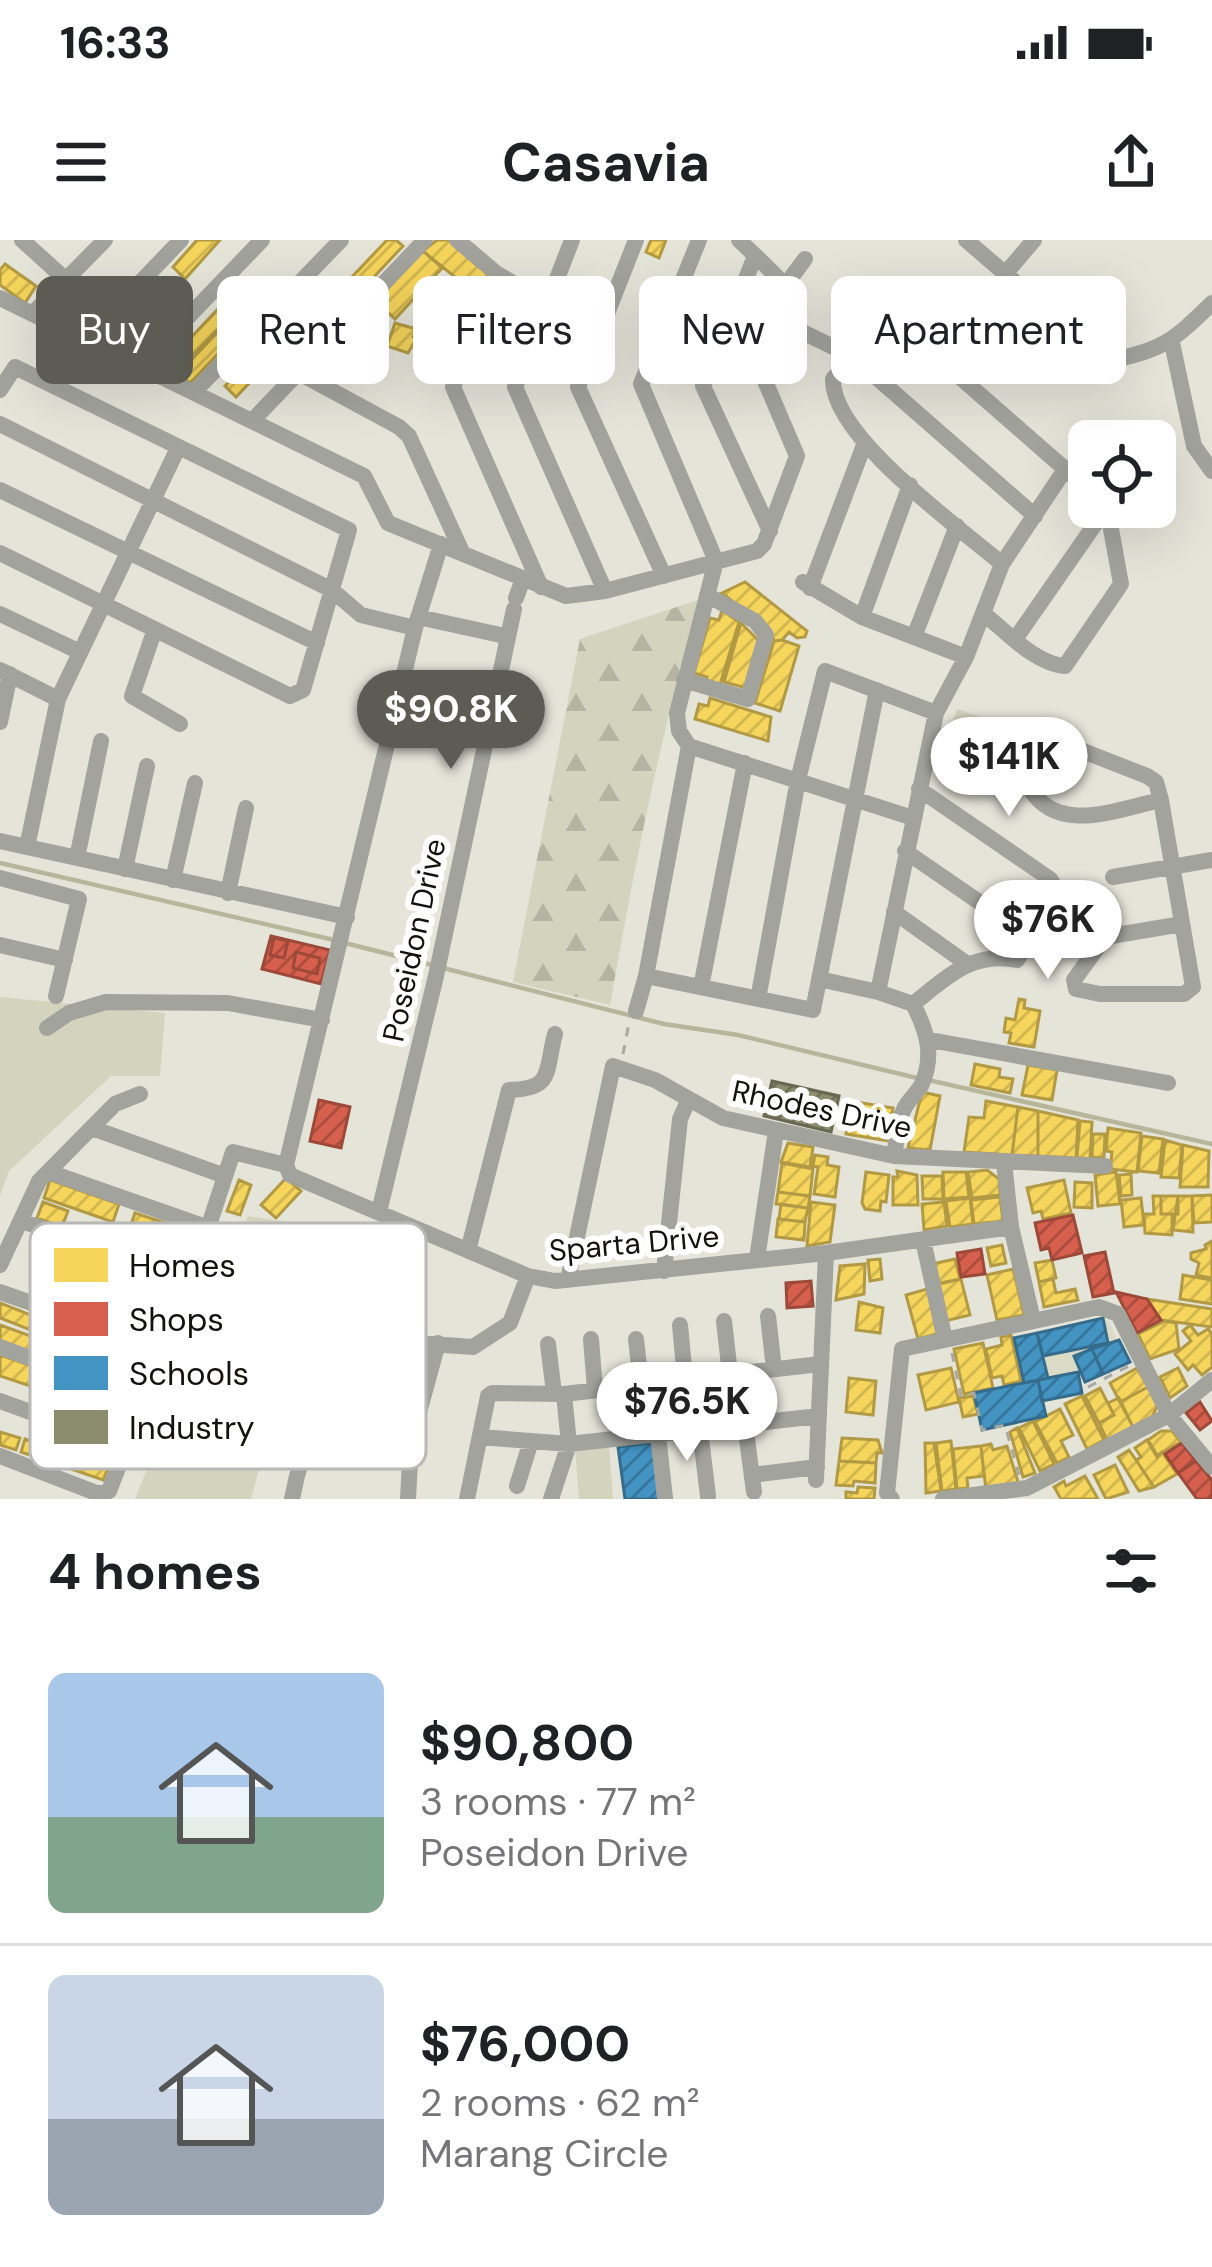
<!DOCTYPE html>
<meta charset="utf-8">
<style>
:root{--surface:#fff;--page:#f2f2f2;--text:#202124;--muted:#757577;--line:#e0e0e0;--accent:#5c5c54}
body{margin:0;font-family:"DM Sans",sans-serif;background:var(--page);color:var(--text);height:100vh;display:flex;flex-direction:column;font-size:45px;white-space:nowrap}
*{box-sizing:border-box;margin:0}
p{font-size:39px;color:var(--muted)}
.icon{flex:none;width:66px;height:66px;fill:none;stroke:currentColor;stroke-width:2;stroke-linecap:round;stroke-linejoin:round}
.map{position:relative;height:1259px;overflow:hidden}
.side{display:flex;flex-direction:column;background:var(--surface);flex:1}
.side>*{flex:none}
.hud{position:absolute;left:36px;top:36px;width:1140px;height:108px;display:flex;gap:24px}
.controls{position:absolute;left:1068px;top:180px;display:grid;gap:24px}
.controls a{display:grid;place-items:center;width:108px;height:108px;border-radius:18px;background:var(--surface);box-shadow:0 12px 48px #0002;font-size:60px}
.price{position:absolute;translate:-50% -102px;padding:0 27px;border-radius:42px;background:#fff;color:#222;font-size:39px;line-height:78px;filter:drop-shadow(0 3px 6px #0008)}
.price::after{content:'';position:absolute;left:50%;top:72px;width:36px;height:27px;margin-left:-18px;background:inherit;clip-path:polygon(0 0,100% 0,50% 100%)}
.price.selected{background:var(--accent);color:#fff}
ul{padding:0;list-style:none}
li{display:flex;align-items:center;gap:36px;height:300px;padding:0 48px}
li+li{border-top:3px solid var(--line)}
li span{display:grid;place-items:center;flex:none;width:336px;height:240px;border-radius:18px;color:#555}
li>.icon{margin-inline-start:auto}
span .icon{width:144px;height:144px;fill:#fffc;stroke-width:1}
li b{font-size:51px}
h2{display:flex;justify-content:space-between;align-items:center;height:144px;padding:0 48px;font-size:51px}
.pill{padding:0 42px;border-radius:18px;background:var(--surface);box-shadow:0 12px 48px #0002;font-size:42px;line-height:108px}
.pill.selected{background:var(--accent);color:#fff}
.status{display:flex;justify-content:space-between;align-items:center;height:84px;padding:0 60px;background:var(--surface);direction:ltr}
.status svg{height:33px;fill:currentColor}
header{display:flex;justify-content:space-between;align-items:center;height:156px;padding:0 48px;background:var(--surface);font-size:54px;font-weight:700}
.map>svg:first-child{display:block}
.built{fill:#dbdac7}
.grass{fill:#d4d3be}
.forest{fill:url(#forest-firs)}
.homes{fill:url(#homes-hatch);stroke:#b29a44;stroke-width:3}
.shops{fill:url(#shops-hatch);stroke:#9c493a;stroke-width:3}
.schools{fill:url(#schools-hatch);stroke:#356c8c;stroke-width:3}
.industry{fill:url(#industry-hatch);stroke:#686751;stroke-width:3}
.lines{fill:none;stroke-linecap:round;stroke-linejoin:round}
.stream{stroke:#b7b69b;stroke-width:4.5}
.path{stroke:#a8a8a2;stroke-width:3;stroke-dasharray:9 9;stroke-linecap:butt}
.minor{stroke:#a3a39e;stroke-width:16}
.labels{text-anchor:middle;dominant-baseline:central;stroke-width:12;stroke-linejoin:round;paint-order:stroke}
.street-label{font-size:30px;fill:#13120c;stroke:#fff}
.key{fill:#fff;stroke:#b8b8b6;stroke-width:3}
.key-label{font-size:33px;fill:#13120c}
</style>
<div class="status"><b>16:33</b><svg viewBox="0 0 49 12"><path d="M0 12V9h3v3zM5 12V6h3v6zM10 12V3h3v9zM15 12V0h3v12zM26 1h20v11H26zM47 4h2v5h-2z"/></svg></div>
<header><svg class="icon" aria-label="menu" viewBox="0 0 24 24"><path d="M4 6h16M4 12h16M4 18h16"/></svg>Casavia<svg class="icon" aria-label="share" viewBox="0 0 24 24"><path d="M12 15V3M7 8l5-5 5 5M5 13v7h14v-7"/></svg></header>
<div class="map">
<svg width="1212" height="1259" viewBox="0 0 1212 1259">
<defs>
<pattern id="forest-firs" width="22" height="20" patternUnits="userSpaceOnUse" patternTransform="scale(3)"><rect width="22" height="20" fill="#d4d3be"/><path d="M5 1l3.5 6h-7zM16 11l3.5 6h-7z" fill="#b5b4a2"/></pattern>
<pattern id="homes-hatch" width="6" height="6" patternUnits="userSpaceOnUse" patternTransform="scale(3)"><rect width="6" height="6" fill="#f6d55c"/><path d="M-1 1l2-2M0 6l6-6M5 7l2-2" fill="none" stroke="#d2b64f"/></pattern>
<pattern id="shops-hatch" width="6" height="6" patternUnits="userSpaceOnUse" patternTransform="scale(3)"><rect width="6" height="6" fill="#d6604d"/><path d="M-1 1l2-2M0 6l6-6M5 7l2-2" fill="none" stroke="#ac4e3e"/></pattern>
<pattern id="schools-hatch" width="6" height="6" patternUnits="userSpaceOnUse" patternTransform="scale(3)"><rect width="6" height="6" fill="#4393c3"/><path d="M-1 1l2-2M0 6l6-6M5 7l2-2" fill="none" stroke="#37779d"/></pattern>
<pattern id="industry-hatch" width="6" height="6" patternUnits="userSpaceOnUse" patternTransform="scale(3)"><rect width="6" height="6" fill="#8c8c6e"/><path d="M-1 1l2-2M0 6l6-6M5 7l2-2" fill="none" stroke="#717159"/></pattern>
</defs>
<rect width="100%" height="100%" fill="#e4e4d9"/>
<path class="built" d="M1103 1078 1110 1083 1117 1100 1074 1116 1082 1153 1042 1161 1024 1143 1014 1098Z"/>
<path class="grass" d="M430 79 459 89 441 141 412 131Z
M957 469 986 479 967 531 939 521Z
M0 757 165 773 160 836H111L9 931 0 956Z
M248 976 305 985 351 1024 269 1191 251 1259H135Z
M609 1206 613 1259H579L575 1209Z"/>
<path class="forest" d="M701 359C659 497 635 624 610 765L513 742 580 399Z"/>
<path class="homes" d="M197 0H220L185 39 173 27Z
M387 0H396L403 6 342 71 330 60Z
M437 0H449L491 36 482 59 423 11Z
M651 0H666L659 18 646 12Z
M423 11 442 28 395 79 376 61Z
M5 24 36 46 25 63 0 45V30Z
M235 51 245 61 177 132 167 123Z
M314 56 323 66 276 112 267 103Z
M247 61 258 72 190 143 178 134Z
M322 69 333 79 288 125 278 115Z
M395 83 416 89 413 97 417 98 408 113 387 106Z
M262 108 273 118 236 157 225 146Z
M745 342 807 391 805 397 797 398 789 392 782 400 774 401 771 392 722 353Z
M722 370 739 382 719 448 705 444 707 437 694 433 710 378 719 380Z
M741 383 760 402 746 448 724 442Z
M782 400 799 406 780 471 755 463 774 401Z
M710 458 771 477 768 501 695 479 699 464 708 466Z
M983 512 1005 520 997 544 975 536Z
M1019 759 1025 760 1024 768 1040 771 1034 807 1009 803 1011 793 1004 792 1006 778 1015 780Z
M975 824 1000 829 999 837 1013 839 1010 853 971 845Z
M1028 825 1057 830 1052 860 1022 855Z
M922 852 940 856 930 910 908 908Z
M850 861 893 868 889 901 846 894Z
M986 861 1018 867 1012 915 964 912 969 877 984 878Z
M1018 867 1038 871V916L1012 915Z
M1038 871 1078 880 1076 918 1038 916Z
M1080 881 1092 882 1090 919 1077 918Z
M1108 888 1141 893 1137 932 1110 929 1112 912 1106 911Z
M1093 894H1105L1104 918 1092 917Z
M1142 896 1163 899 1159 933 1138 931Z
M1165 900 1182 905 1179 938 1161 937Z
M788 903 813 907 810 927 781 922Z
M1183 905 1209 911 1208 947H1180Z
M815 915 828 917 827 925 839 927 835 957 814 954 818 927 813 926Z
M782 923 813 929 810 956 778 952Z
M987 930 999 939 1000 955 972 958 968 932Z
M897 931 917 935 918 965H893V937H898Z
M866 932 889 935 886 962 881 961 880 971 865 969 862 963Z
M943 932H966L969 957 944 959Z
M1116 932 1120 964 1098 966 1095 935Z
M1131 934 1132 955 1121 956 1119 935Z
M922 936H942L943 959H923Z
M286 938 301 951 276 978 261 965Z
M50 940 119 964 113 982 44 958Z
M239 940 251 945 240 975 227 971Z
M1064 940 1071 973 1043 979 1041 971 1033 973 1027 948Z
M1075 942 1092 943V968L1074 967Z
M778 952 810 956 808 968 776 964Z
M1212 955V982L1194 983 1192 956Z
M1153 956H1161V974H1172V995L1145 993 1144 974H1154Z
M1161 956H1178V974H1161Z
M1178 956H1192L1193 992 1173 990Z
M1000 957 1003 981 974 984 971 960Z
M970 958 973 984 950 987 946 961Z
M1141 958 1144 985 1124 987 1121 960Z
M43 962 68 971 62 987 37 978Z
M811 962 835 965 830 1002 807 1006Z
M944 962 947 986 924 990 922 964Z
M781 964 808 968 805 982 779 979Z
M135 973 190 991 185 1006 130 987Z
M778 979 805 982 804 1000 776 997Z
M1212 1001V1038L1196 1035 1199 1023 1191 1019V1013L1206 1009 1205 1005Z
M1002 1005 1006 1023 991 1026 987 1008Z
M880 1019 882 1039 870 1041 868 1020Z
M955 1019 960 1039 936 1044 932 1024Z
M1052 1020 1056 1038 1039 1042 1035 1023Z
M865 1024 864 1054 836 1060 840 1026Z
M1013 1029 1024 1075 997 1080 987 1035Z
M1183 1035 1212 1040V1064L1180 1059Z
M961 1039 970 1075 945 1081 935 1045Z
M1053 1039 1056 1053 1075 1049 1078 1060 1044 1067 1039 1042Z
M927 1049 940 1093 918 1099 906 1055Z
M1147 1059 1212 1069V1087L1161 1080Z
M859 1062 883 1068 880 1093 856 1090Z
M0 1063 61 1087 56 1100 0 1078Z
M1165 1081 1176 1083 1179 1109 1150 1119 1138 1094Z
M0 1085 58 1106 53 1122 0 1103Z
M1190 1085 1198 1095 1208 1089 1212 1094V1127L1202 1135 1193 1125 1188 1130 1175 1114 1191 1101 1183 1091Z
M1011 1095 1021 1141 1004 1145 1002 1136 992 1138 986 1109 1002 1105 1001 1097Z
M983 1103 993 1148 964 1154 954 1109Z
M0 1115 49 1132 42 1150 0 1136Z
M951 1128 959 1162 926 1170 918 1135Z
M1137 1128 1148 1147 1120 1162 1110 1143Z
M1178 1128 1187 1146 1170 1158 1160 1137Z
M849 1138 876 1141 873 1175 846 1172Z
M1148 1147 1158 1165 1152 1177 1133 1187 1120 1162Z
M1100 1148 1114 1175 1099 1183 1085 1156Z
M973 1156 978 1174 963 1177 959 1158Z
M1082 1156 1104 1200 1087 1209 1065 1164Z
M1119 1158 1133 1187 1107 1200 1099 1183 1114 1175 1108 1163Z
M1060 1169 1073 1195 1061 1201 1069 1217 1057 1223 1035 1182Z
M1033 1181 1054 1224 1040 1231 1019 1188Z
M1017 1188 1035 1233 1023 1237 1010 1192Z
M1161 1191H1172L1181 1202 1157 1215 1148 1200Z
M0 1192 20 1198 16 1210 0 1205Z
M842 1198 878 1200 882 1213H877L876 1223 839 1221Z
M25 1199 108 1228 103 1240 21 1212Z
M1147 1200 1157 1217 1162 1212 1177 1234 1154 1247 1136 1220 1141 1217 1135 1208Z
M951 1201 956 1249 942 1251 936 1203Z
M925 1203H934L941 1251 926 1253Z
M991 1204 993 1210 1007 1206 1019 1245 986 1250 981 1206Z
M981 1206 984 1236 967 1238 968 1248 957 1249 953 1209Z
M1129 1210 1136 1220 1154 1247 1139 1251 1118 1217Z
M839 1221 876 1223 875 1243 854 1241 853 1246 836 1245Z
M1115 1225 1128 1252 1106 1259 1094 1235Z
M1085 1236 1098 1259H1061L1054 1247 1064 1241 1066 1246Z
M858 1247 875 1248 874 1259H846V1252L857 1253Z"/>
<path class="shops" d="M271 696 330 710 321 744 262 729Z
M274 698 288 701 284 718 270 715Z
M296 712 320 718 317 734 293 728Z
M319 860 350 867 341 908 310 901Z
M1073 975 1082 1013 1052 1020 1049 1008 1041 1010 1035 983Z
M981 1009 985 1034 961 1037 957 1013Z
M1105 1012 1114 1053 1093 1057 1084 1016Z
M811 1041 813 1066 787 1068 786 1043Z
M1116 1052 1147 1059 1161 1080 1137 1093Z
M1200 1162 1212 1181 1200 1190 1186 1173Z
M1182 1203 1196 1221 1178 1233 1165 1214Z
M1196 1221 1212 1240V1259H1197L1178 1233Z"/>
<path class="schools" d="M1103 1078 1108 1103 1043 1116 1037 1093Z
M1037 1093 1048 1138 1024 1143 1014 1098Z
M1119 1100 1130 1122 1103 1134 1092 1109Z
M1092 1109 1103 1134 1085 1142 1074 1116Z
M1078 1132 1082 1153 1042 1161 1038 1140Z
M1038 1140 1046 1176 982 1190 974 1153Z
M656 1202 662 1259H625L618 1207Z"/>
<path class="industry" d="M772 841 839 856 831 892 764 876Z"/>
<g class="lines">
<path class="stream" d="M0 623 334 700
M345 703 432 725
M443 728 664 784 738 795 917 838
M928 840 1212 904"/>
<path class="path" d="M623 814 629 783
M952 1113 961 1156 974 1153 982 1190 1005 1185 1019 1235
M1088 1147 1129 1126"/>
<path class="minor" d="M22 0 65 39
M457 0 496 33 546 63
M572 0 515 147 605 351
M636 0 578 147 664 336
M966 0 1107 121C1162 111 1173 101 1212 63
M755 16 703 146 770 291
M496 33 453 147 541 347
M1005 34 1034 0
M787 43 805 19
M0 58 364 236 388 283 566 356 605 351 757 311 764 304 797 216 765 141C805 53 807 66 739 0
M32 74 105 0
M790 86 852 116 1035 276
M87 98 181 0
M1172 103 1194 206 1212 231
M140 127 262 0
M301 134 399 187 409 196 463 314
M0 150 15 127 349 290 303 450 290 456 0 313
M194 152 341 0
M253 180 425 0
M0 184 332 350 361 375 415 388
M0 250 317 403
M1002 324C959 287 831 196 833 139L852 116 845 69 858 48 1089 250
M803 342 862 377 966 417
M810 348 864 205
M516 358 523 339
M0 374 80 412
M984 374C1007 392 1035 424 1065 426L1121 344 1107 267
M418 377 505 396
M862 377 910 245
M155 389 132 456 180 484
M914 397 957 286
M1016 398 1107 267
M0 430 58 459
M684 440 748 459 766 395 755 381 707 355
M0 482 10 434
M689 506 679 491 677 473 716 321 641 144 699 0
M689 506 913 578
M1161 560C1117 569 1057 596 1029 547L1056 505 1065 504 1147 536 1156 542 1161 560 1193 747 1184 754H1100L1076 749 1074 740 1105 697 1182 684
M0 601 347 677
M27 607 58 459 178 208
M905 611 1033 699
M77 618 101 501
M125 629 147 526
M1113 637 1212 620
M0 638 79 659 56 756
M173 640 195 543
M228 653 246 568
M894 672 966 723
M0 705 65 720
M646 736 813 770 877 450
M819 739 878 752 913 764C927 791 935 816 921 846 916 854 908 861 904 869 897 883 897 901 894 916
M701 747 745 523
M878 752 936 473 966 417 1002 324 1066 228
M758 759 798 540 825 431 936 473
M913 764C947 737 972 711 1017 720L1054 663 1057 650 1050 639 919 549
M636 771 646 736 689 506
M47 788 69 773 106 762 228 763 322 780
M930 800 1168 843
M92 888 225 936
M1004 922 1011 987 1033 1080
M286 925 290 935 528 1036 555 1041 826 1013 1011 987
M286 925 415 388 441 304
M49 932 209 988
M379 972 436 736 514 369
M21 981 192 1037
M923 1000 945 1100
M468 1011 509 850C554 849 545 832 555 794
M757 1019 776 891
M0 1025 39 941 115 864 140 854
M664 1031 680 879 689 859
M568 1040 613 826 655 840 723 878 894 916 1105 926
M0 1052 164 1109
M768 1076 774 1129
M724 1081 730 1134
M680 1085 685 1139
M591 1099 595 1150
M636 1099 641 1145
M548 1104 554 1153
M0 1107 145 1160
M0 1161 127 1207
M745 1184 754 1252
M700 1190 708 1256
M658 1195 665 1258
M480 1197 569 1204 819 1176
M0 1216 99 1254 109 1251 192 1037 233 912 286 925
M752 1235 817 1227
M816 1240 826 1013
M517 1246 531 1201
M292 1259C302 1202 332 1139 374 1100L473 1107 510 1083 528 1036
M408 1259 411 1202 438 1103
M467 1259 488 1156 492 1153 564 1154 820 1124
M551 1259 569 1204 564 1154
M892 1259 887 1253 902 1109 1099 1067 1118 1074 1169 1175 1212 1227
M943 1259 1027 1248 1169 1175 1212 1140"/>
</g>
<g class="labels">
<g class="street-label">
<text transform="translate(414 700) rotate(-78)">Poseidon Drive</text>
<text transform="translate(822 869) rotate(12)">Rhodes Drive</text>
<text transform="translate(634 1003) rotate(-5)">Sparta Drive</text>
</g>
</g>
<rect x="30" y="983" width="396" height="246" rx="18" class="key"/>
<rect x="54" y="1008" width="54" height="34" fill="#f6d55c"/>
<rect x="54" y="1062" width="54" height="34" fill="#d6604d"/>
<rect x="54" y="1116" width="54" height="34" fill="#4393c3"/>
<rect x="54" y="1170" width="54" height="34" fill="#8c8c6e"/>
<g class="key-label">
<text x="129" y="1037">Homes</text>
<text x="129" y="1091">Shops</text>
<text x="129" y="1145">Schools</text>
<text x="129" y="1199">Industry</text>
</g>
</svg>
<div class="controls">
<a><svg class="icon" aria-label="locate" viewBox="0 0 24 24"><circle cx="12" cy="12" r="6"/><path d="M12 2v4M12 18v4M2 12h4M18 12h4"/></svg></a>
</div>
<b class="price selected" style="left:451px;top:532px">$90.8K</b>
<b class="price" style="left:1009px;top:579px">$141K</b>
<b class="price" style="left:1048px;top:742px">$76K</b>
<b class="price" style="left:687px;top:1224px">$76.5K</b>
<div class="hud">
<a class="pill selected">Buy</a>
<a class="pill">Rent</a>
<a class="pill">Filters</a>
<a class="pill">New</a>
<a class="pill">Apartment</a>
</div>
</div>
<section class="side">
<h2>4 homes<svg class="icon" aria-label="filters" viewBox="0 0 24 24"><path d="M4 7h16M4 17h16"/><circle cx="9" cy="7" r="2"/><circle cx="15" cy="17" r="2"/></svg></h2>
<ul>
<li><span style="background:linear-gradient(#a9c7e8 60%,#7fa58c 0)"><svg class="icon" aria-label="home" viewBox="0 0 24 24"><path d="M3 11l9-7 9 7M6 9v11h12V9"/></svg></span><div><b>$90,800</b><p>3 rooms · 77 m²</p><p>Poseidon Drive</p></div></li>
<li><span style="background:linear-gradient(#c9d6e8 60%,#9aa5b1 0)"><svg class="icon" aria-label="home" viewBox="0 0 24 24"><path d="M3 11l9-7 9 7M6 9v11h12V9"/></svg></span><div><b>$76,000</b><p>2 rooms · 62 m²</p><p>Marang Circle</p></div></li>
</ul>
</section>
